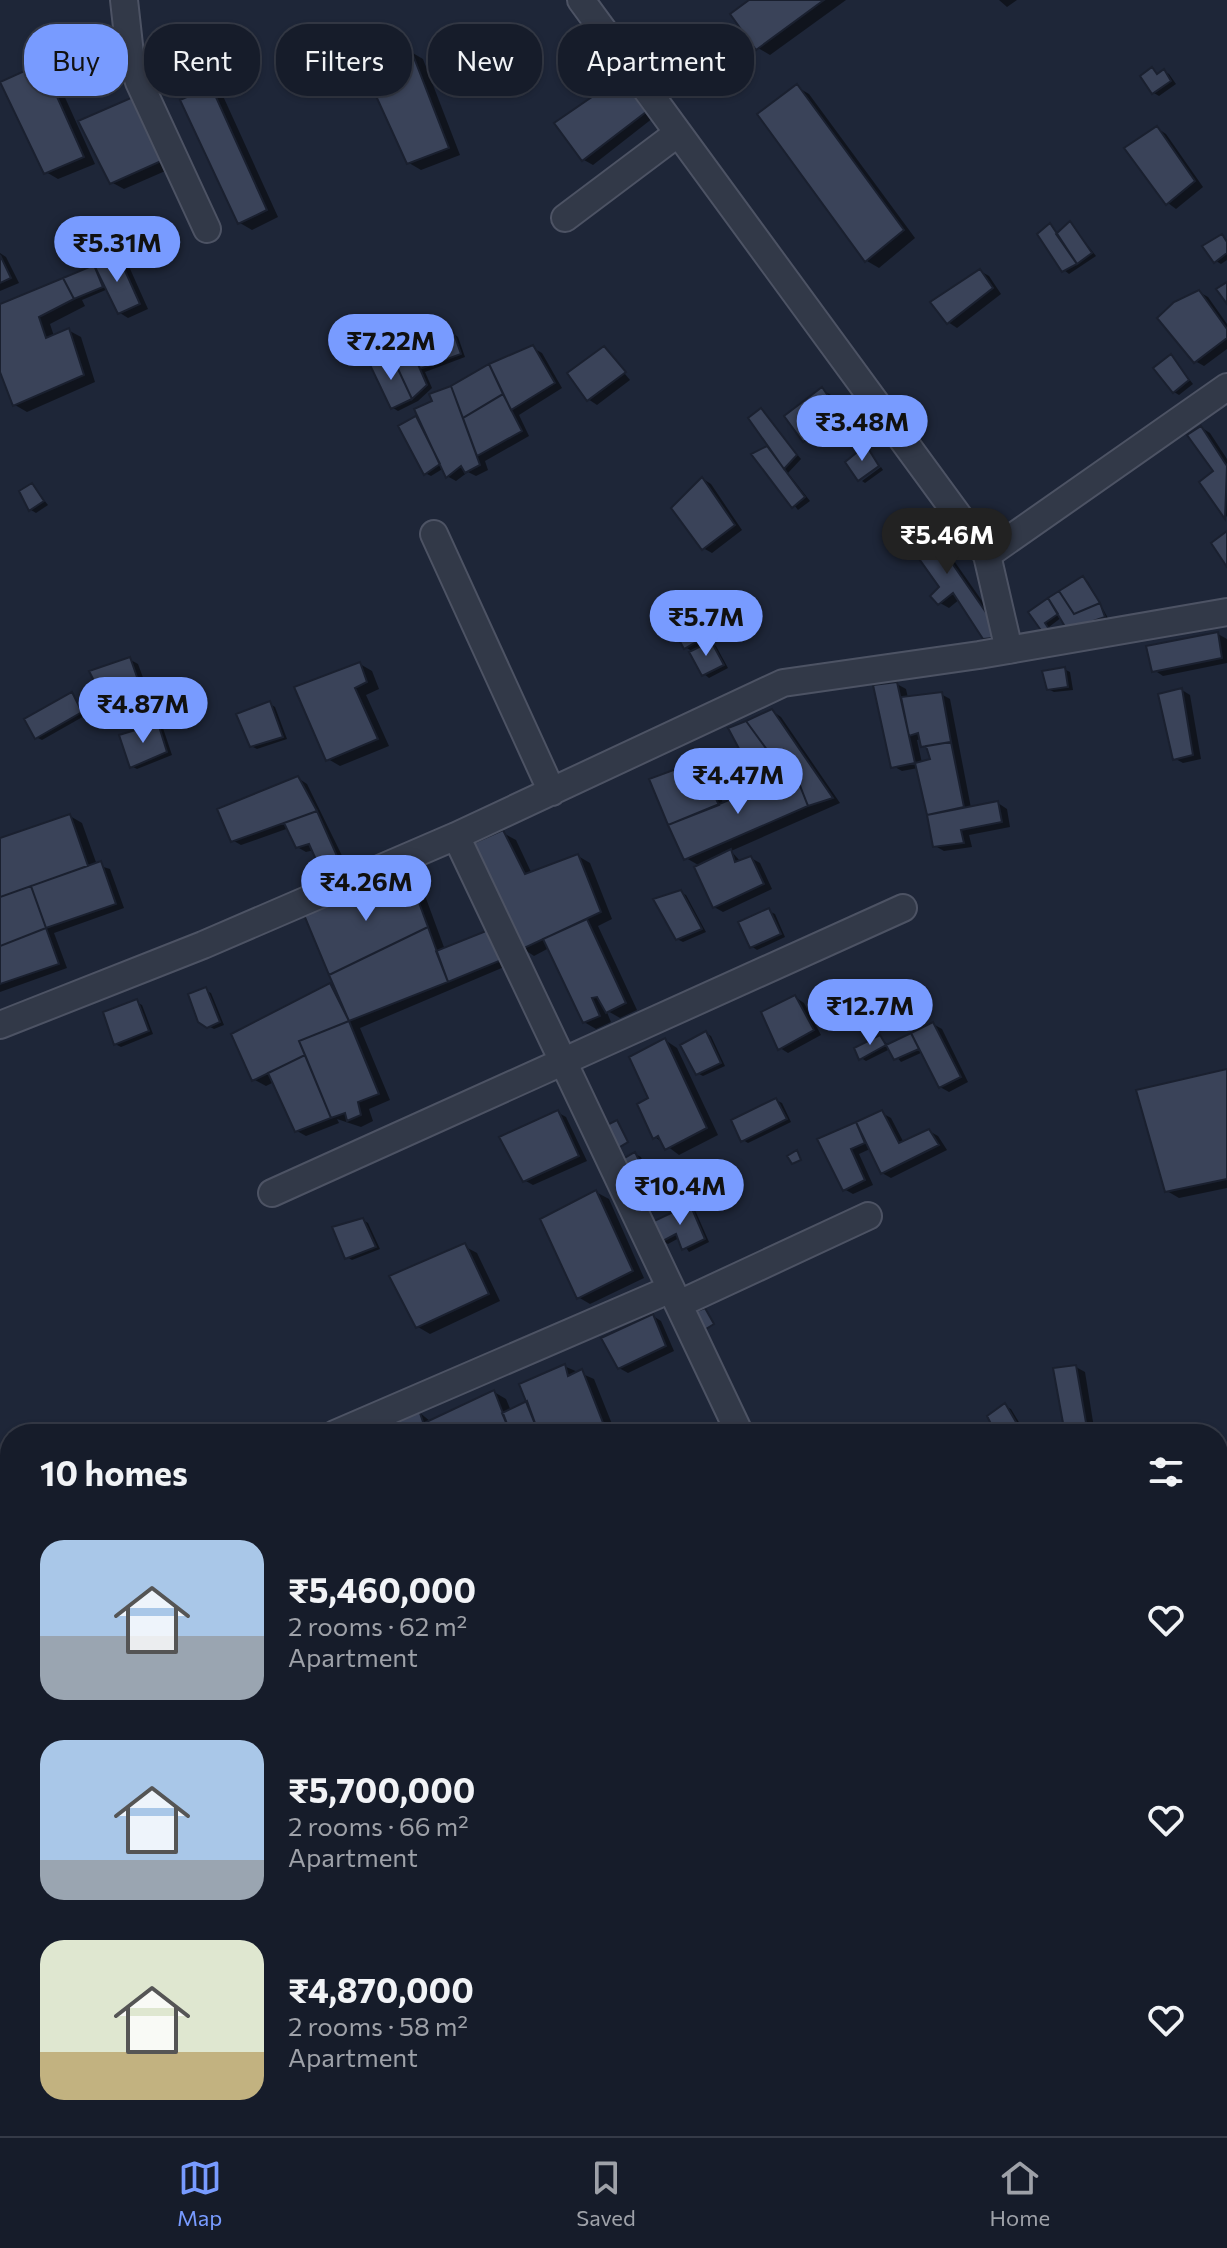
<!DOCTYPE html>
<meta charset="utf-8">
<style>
:root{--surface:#161c2a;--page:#232936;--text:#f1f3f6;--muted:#9ea1a8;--line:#353a47;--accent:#789bff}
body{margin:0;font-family:Commissioner,sans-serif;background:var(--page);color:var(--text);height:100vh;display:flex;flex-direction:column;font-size:30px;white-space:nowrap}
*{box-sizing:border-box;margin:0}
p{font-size:26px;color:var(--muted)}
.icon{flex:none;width:44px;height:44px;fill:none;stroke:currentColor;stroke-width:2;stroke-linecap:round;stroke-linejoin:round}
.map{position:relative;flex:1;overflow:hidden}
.side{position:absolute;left:0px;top:1424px;width:1228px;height:712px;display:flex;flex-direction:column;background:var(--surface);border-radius:32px 32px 0 0;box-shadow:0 2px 6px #0004,0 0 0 2px var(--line)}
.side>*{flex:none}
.hud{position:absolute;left:24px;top:24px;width:800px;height:72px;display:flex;gap:16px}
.price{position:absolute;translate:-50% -68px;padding:0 18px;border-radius:28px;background:var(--accent);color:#111;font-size:26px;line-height:52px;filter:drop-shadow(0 2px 4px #0008)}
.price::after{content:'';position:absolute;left:50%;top:48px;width:24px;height:18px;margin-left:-12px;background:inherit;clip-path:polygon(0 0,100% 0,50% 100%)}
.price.active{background:#222;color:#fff}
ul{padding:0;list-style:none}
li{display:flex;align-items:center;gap:24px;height:200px;padding:0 40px}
li span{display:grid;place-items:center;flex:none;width:224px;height:160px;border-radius:24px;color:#555}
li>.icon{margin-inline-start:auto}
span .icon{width:96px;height:96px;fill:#fffc;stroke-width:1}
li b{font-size:34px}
h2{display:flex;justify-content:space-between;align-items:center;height:96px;padding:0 40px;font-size:34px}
.pill{padding:0 28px;border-radius:32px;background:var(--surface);box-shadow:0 2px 6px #0004,0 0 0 2px var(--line);font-size:28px;line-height:72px}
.pill.active{background:var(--accent);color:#111}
.tabs{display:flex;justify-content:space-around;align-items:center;height:112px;border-top:2px solid var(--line);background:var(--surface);font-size:22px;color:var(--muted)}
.tabs a{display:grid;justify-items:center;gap:4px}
.tabs .active{color:var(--accent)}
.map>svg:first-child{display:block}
.shadow{fill:#0007;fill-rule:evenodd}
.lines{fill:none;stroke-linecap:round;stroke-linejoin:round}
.canal{stroke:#2f3d5f;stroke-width:18}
.building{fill:#3a4359;stroke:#1a202f;stroke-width:2}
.minor-casing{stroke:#4d5364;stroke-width:30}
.minor{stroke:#323948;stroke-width:26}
</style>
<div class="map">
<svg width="1227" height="2136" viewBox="0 0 1227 2136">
<rect width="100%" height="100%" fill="#1e2638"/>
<path class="shadow" d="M752 0H846L770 55 758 48Z
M999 0H1017L1007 7Z
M411 52 423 59 460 155 421 170 409 163Z
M42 66 54 73 95 164 58 179 46 172 2 81Z
M1152 69 1159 75 1164 71 1169 74 1176 84 1159 96 1154 93Z
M621 79 630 84 653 118 593 165 584 160Z
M797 87 809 94 915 238 879 268 867 261 759 114Z
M211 89 223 96 278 217 252 230 240 223Z
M81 122 179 165 124 189 111 182Z
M1157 128 1166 134 1203 187 1176 209 1168 203Z
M1070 223 1096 256 1069 274 1064 270 1050 226 1058 234Z
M1222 237 1227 240V260L1221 264 1216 261Z
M0 253 6 257 19 283 0 291Z
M118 257 127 262 148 309 128 318 120 313 108 289 82 300 85 306 50 324 54 336 68 330 81 337 95 382 27 412 15 405 0 367V307Z
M980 271 989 276 1001 294 957 328 948 322Z
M1199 292 1208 297 1227 324V349L1204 366 1195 361Z
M453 333 458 337 465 357 425 372 432 388 418 401 398 411 393 408 373 366Z
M533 348 542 353 562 388 519 415 529 436 485 461 488 470 476 476 468 472 456 481 447 476 444 468 431 476 425 473 416 418 422 421 434 402 431 395Z
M604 349 630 380 597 405 588 399Z
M1171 356 1193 384 1179 395 1174 392Z
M822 390 831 395 849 420 813 445 804 440Z
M761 411 801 459 788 473 810 501 798 510 754 454 770 446Z
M1202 428 1210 433 1227 459V517L1202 482 1216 472Z
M881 467 883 470 865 483 862 481Z
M703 479 711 484 742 530 712 553 703 548Z
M32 485 48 505 36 513 31 510Z
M919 517 927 522 1010 641 994 643 985 637 960 599 949 608 940 603 942 587Z
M1083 578 1088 582 1109 620 1069 629 1062 617 1049 627 1055 636 1031 613Z
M699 618 704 621 712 638 707 641 716 646 728 668 709 678 704 674 692 651 685 647Z
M1218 634 1227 639V663L1163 676 1154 670Z
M129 659 138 664 152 702 118 713 109 707Z
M360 664 372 671 379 689 366 695 389 746 340 766 328 759Z
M1064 669 1070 672 1073 690 1054 692 1048 689Z
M897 684 906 689 908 698 941 694 950 699 971 808 998 803 1007 809 1010 827 969 835 972 847 944 851 935 846 918 768 902 771 893 766ZM922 739 923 745 929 749 932 761 922 763 917 740Z
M1182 690 1190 695 1201 759 1183 763 1174 758Z
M72 694 86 715 42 740 36 737Z
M270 704 275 707 287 739 257 749 251 746Z
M772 711 781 717 840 803 731 851 741 862 751 858 760 863 772 889 723 912 714 907 700 866 686 858 698 763 707 768 724 805 776 783 759 759 753 764 748 761Z
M157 725 163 728 172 755 137 769 131 766Z
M298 778 307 784 349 870 332 875 323 869 314 850 306 852 297 847 289 828 241 845 232 840Z
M70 816 82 823 97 865 110 869 124 908 54 933 67 968 0 992V840Z
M503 833 516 840 532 874 578 856 590 863 612 919 598 926 637 1010 620 1018 606 1010 611 1022 596 1029 584 1022 549 948 534 956 522 948Z
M408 875 420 882 445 950 491 932 511 964 360 1028 390 1100 369 1109 373 1121 361 1127 337 1119 339 1123 306 1136 297 1131 274 1082 266 1086 253 1079 233 1034 333 984Z
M680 892 686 895 706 932 683 942 677 939Z
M769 911 775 914 785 937 757 950 751 946Z
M205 990 211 993 224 1025 214 1029 199 1021Z
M795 997 804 1003 821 1035 788 1053 780 1048Z
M136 1002 142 1005 153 1034 121 1047 115 1044Z
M933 1024 942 1029 968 1082 949 1092 940 1087 923 1052 901 1062 890 1049 866 1061 861 1058 880 1037 889 1046Z
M706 1033 711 1036 725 1066 703 1076 697 1073Z
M665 1040 677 1048 718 1135 679 1155 655 1137 651 1098Z
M1227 1071V1188L1179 1198 1167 1191Z
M776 1100 782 1103 791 1122 748 1143 743 1140Z
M557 1112 566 1117 587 1161 533 1185 524 1180Z
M882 1113 891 1118 904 1143 929 1131 938 1136 947 1150 891 1178 882 1173 870 1149 859 1154 873 1185 853 1194 844 1189 820 1140Z
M635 1154 641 1157 652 1182 643 1187 638 1184Z
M596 1192 609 1199 644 1278 590 1304 578 1297Z
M690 1207 695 1210 709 1242 689 1252 679 1238 668 1244 663 1241Z
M363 1220 368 1223 380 1249 352 1260 347 1257Z
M464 1246 477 1253 500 1301 430 1334 418 1327Z
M653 1316 661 1321 674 1351 628 1373 619 1368Z
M564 1366 594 1379 616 1434H376L419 1412 431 1422 494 1392 506 1399 511 1411 528 1403Z
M1076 1367 1085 1372 1095 1434H1067Z
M1005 1406 1011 1409 1026 1434H998Z
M1218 1884 1227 1898V1944L1218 1948Z"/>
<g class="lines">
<path class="canal" d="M0 1670 10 1678
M450 2126 461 2136"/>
</g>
<path class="building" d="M749 0H824L756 50 730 14Z
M411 50 449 148 407 164 366 74Z
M42 63 84 157 44 174 0 82Z
M1152 67 1157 74 1164 69 1171 81 1152 94 1140 76Z
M621 77 646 112 582 161 554 123Z
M797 84 904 230 865 262 757 114Z
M211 86 267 210 238 224 180 100Z
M140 94 168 158 110 184 78 121Z
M1157 126 1195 181 1166 205 1124 148Z
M1070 221 1092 253 1077 264 1056 234Z
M1050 223 1077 264 1062 272 1037 234Z
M1222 234 1227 242V253L1214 263 1202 246Z
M0 255 11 278 0 283Z
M118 255 140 304 118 314 94 265Z
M94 265 103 287 74 299 63 278Z
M980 269 993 288 947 324 930 302Z
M63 278 74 299 39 317 46 338 69 328 84 375 13 406 0 372V304Z
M1227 282V304L1216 289Z
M1199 290 1227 329V338L1194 363 1157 318 1174 302Z
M453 331 461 354 420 369 411 348Z
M533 345 555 383 511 410 489 364Z
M604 346 626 372 587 401 567 373Z
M411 348 427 385 412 399 391 354Z
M391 354 412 399 391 409 370 365Z
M1171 354 1189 380 1173 393 1153 368Z
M489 364 503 394 463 418 451 386Z
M451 386 480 465 465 473 461 466 446 478 414 409 432 401 429 394Z
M822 387 841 415 803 442 784 416Z
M503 394 522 431 477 456 463 418Z
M761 408 797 455 784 469 748 418Z
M416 416 440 464 424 475 398 426Z
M1201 426 1227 466 1225 519 1199 482 1213 471 1187 435Z
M866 445 879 466 858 481 845 462Z
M767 446 805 497 792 508 751 454Z
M702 477 735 525 702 550 671 508Z
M32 483 44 501 29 511 19 491Z
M918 514 1003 637 983 639 953 593 938 605 930 596 939 587 900 532Z
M1227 531V567L1211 543Z
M1083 576 1100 603 1074 614 1059 591Z
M1059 591 1074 614 1100 603 1105 617 1067 630 1048 598Z
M1048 598 1058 614 1045 623 1051 632 1045 636 1028 612Z
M699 615 708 635 684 649 672 627Z
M1218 632 1222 658 1152 672 1146 646Z
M711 641 724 665 702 676 689 652Z
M130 657 144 697 108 709 89 671Z
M360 662 367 682 355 688 378 739 326 761 294 687Z
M1065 667 1068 687 1047 690 1042 671Z
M897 682 915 763 891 768 873 685Z
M1182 688 1193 755 1173 760 1158 694Z
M72 692 82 712 35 739 24 719Z
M942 692 951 742 921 747 918 733 909 736 901 697Z
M270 701 283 737 250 747 236 714Z
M772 709 833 798 808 806 795 773 787 777 746 721Z
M746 721 787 777 772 783 755 756 746 762 728 728Z
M158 723 167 752 130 768 119 735Z
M951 742 964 807 927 815 915 763 930 759 926 746Z
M698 761 719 805 668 825 649 779Z
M795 773 808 806 684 860 668 825Z
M298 776 317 811 231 842 217 809Z
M998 801 1002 822 961 830 964 843 933 847 927 815Z
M317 811 341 865 321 871 309 844 296 848 284 823Z
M70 814 88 866 0 897V838Z
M503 830 525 874 578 854 601 912 520 950 469 845Z
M731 849 735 862 751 856 764 884 713 908 694 867Z
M101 861 116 904 46 928 31 886Z
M408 873 428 927 329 975 304 915Z
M31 886 46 928 0 946V897Z
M681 890 702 929 676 940 653 899Z
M769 908 781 934 750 948 738 922Z
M587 919 626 1003 606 1013 597 997 592 998 600 1016 583 1023 543 939Z
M428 927 448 982 349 1021 329 975Z
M46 928 59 964 0 984V946Z
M491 929 504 959 448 982 436 951Z
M330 983 349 1021 299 1041 305 1055 252 1081 231 1034Z
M206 987 220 1022 207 1028 198 1022 188 994Z
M795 995 814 1030 778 1050 761 1012Z
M137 999 149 1031 114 1045 103 1012Z
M349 1021 379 1094 358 1102 361 1115 347 1121 345 1113 331 1118 299 1041Z
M933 1022 961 1077 939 1088 911 1033Z
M706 1031 721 1063 696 1075 680 1045Z
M911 1033 919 1049 894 1060 886 1045Z
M880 1035 886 1045 859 1060 854 1048Z
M665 1038 707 1128 665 1150 658 1136 653 1139 637 1104 648 1098 629 1057Z
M305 1055 331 1118 295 1132 268 1073Z
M1227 1069V1179L1165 1192 1136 1090Z
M776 1098 787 1119 741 1142 731 1120Z
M558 1110 579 1156 523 1182 499 1137Z
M882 1110 899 1143 929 1129 939 1145 881 1174 856 1122Z
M617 1120 628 1142 618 1148 607 1125Z
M856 1122 865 1143 851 1149 865 1180 843 1191 817 1139Z
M797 1150 801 1160 792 1164 787 1156Z
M635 1152 648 1179 636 1185 623 1159Z
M596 1190 633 1271 577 1299 540 1219Z
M690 1204 705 1239 682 1250 676 1234 661 1242 652 1222Z
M363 1218 376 1247 345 1259 332 1227Z
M465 1243 489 1294 416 1328 389 1276Z
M705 1308 714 1324 701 1332 691 1313Z
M653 1314 666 1346 618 1369 601 1338Z
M565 1364 568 1376 582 1369 607 1433 539 1434 519 1384Z
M1076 1365 1088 1434H1065L1053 1368Z
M494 1390 511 1434H427L422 1424Z
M527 1401 539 1434H511L502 1413Z
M1005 1403 1023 1434H996L987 1416Z
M419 1410 427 1434H371Z
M1218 1891 1227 1910V1922L1218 1926Z
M1227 1922V1939L1218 1943V1926Z"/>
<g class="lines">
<defs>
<path id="minor" d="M124 0 130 54 139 82 207 229
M581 0 987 555 1227 387
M565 218 678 133
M434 534 552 792
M987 555 1009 650
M456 836 740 1434
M0 1025 203 945 456 836 783 683 979 655 1227 612
M272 1193 903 908
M679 1304 868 1216
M335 1434 671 1289
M1055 2126 1060 2136"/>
</defs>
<use href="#minor" class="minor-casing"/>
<use href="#minor" class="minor"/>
</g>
</svg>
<b class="price" style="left:117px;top:284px">₹5.31M</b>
<b class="price" style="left:391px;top:382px">₹7.22M</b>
<b class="price" style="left:862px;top:463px">₹3.48M</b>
<b class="price active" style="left:947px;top:576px">₹5.46M</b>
<b class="price" style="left:706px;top:658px">₹5.7M</b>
<b class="price" style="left:143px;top:745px">₹4.87M</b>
<b class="price" style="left:738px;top:816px">₹4.47M</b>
<b class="price" style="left:366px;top:923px">₹4.26M</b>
<b class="price" style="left:870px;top:1047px">₹12.7M</b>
<b class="price" style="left:680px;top:1227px">₹10.4M</b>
<div class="hud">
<a class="pill active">Buy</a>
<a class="pill">Rent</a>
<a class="pill">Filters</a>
<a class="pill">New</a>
<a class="pill">Apartment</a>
</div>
<section class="side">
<h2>10 homes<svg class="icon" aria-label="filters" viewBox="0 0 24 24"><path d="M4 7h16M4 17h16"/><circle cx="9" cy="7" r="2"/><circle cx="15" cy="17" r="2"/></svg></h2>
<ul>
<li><span style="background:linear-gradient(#a9c7e8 60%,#9aa5b1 0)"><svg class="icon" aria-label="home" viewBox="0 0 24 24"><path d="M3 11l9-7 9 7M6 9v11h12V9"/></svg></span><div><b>₹5,460,000</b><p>2 rooms · 62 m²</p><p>Apartment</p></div><svg class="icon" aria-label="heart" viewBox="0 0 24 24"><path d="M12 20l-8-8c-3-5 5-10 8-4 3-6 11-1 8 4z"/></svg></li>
<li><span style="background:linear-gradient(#a9c7e8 75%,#9aa5b1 0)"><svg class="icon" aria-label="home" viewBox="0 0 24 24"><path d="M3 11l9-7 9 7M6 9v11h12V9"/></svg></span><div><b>₹5,700,000</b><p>2 rooms · 66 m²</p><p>Apartment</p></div><svg class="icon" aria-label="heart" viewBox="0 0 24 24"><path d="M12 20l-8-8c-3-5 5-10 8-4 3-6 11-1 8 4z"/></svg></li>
<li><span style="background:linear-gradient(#dfe7d0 70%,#c2b280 0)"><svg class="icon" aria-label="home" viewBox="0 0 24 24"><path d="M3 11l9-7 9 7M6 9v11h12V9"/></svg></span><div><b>₹4,870,000</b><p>2 rooms · 58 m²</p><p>Apartment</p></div><svg class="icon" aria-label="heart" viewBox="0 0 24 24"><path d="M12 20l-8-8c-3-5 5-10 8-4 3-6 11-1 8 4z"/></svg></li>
</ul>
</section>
</div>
<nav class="tabs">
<a class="active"><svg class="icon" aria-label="map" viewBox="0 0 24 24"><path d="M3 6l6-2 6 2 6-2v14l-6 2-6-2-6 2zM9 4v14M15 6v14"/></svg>Map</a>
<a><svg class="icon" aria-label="saved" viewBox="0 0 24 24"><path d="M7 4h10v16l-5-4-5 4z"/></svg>Saved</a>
<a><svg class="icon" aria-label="home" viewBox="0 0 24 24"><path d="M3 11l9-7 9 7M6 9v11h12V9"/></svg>Home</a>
</nav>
